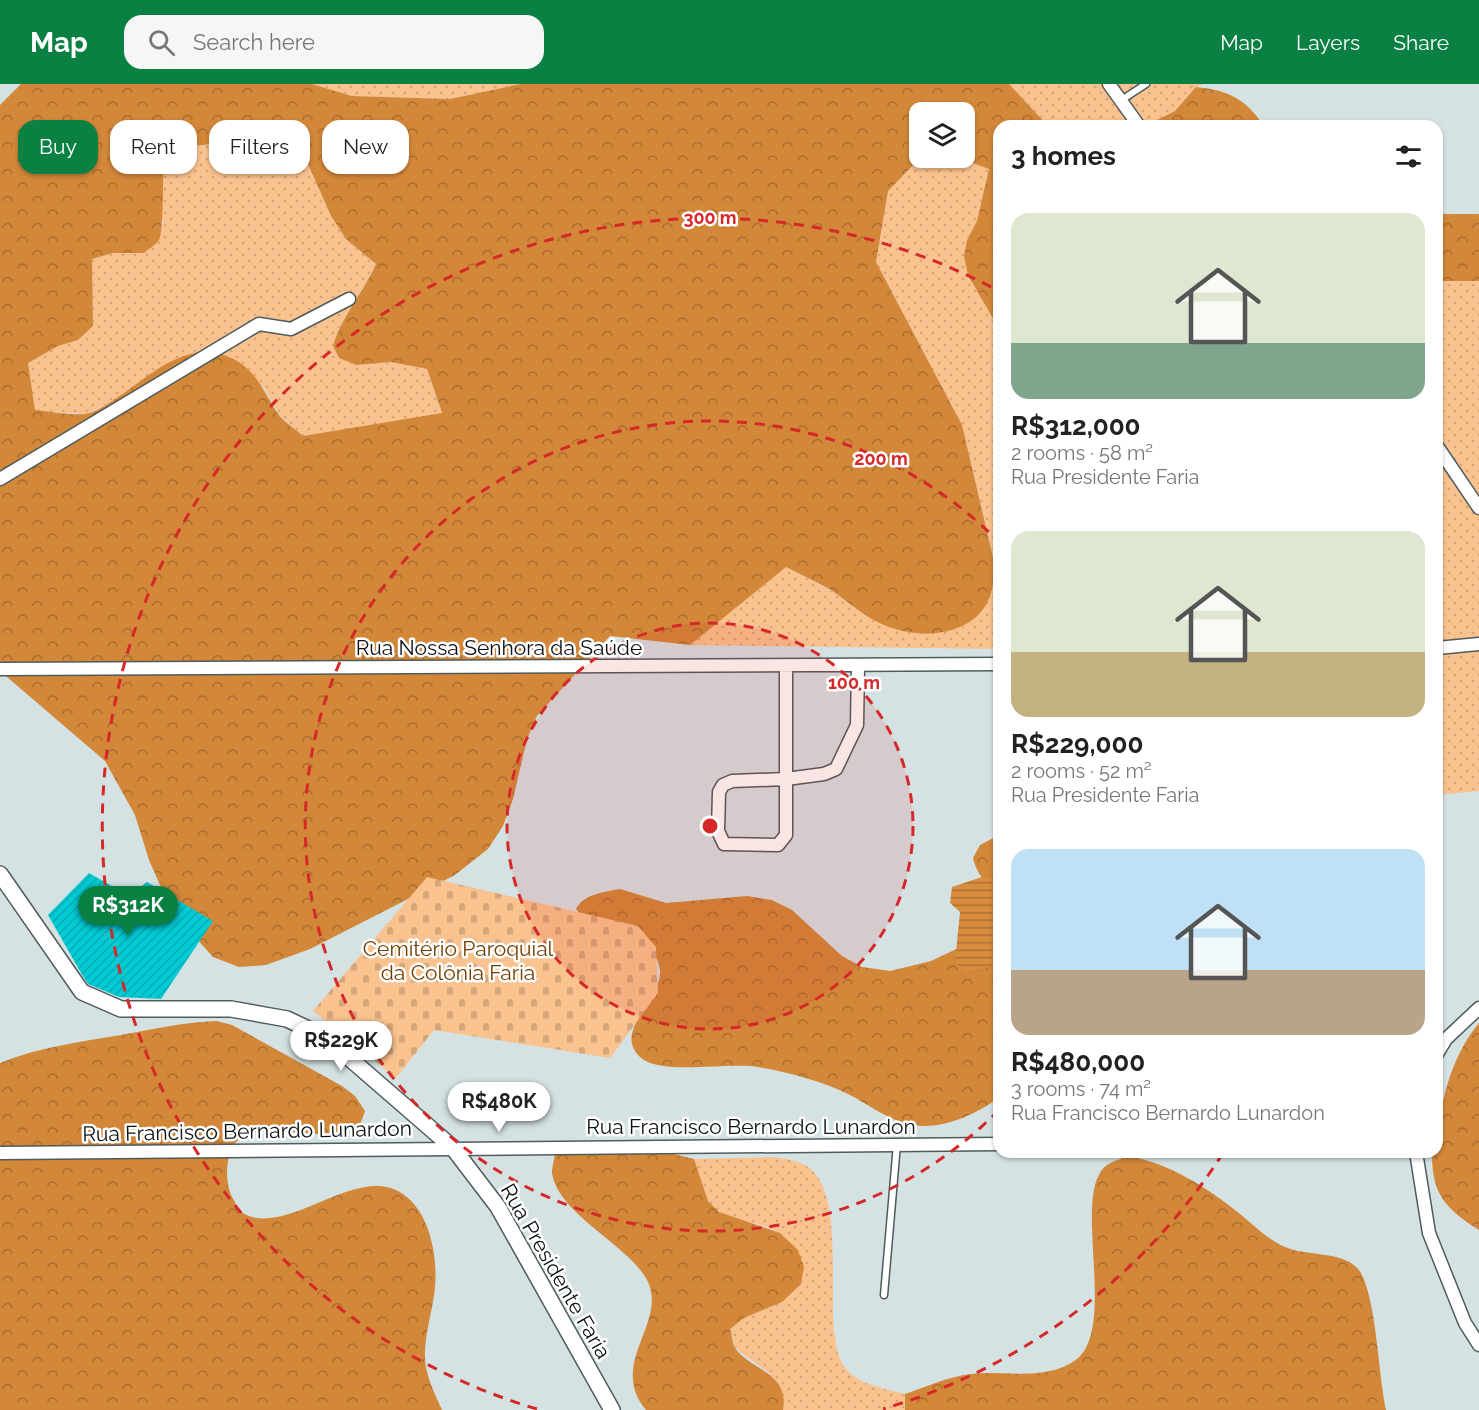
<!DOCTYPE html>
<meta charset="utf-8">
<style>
:root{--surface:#fff;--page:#f6f6f6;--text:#222;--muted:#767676;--accent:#0b8043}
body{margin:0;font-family:Raleway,sans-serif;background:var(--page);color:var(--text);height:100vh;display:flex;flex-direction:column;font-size:22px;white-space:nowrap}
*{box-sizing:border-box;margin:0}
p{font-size:20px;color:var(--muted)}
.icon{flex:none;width:33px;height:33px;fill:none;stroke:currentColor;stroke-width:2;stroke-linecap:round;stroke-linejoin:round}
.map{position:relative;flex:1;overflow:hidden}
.details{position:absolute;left:993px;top:36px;width:450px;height:1038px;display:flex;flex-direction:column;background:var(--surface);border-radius:18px;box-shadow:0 2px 4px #0004}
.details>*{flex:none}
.banner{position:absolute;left:18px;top:36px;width:570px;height:54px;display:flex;gap:12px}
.buttons{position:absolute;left:909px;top:18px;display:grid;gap:12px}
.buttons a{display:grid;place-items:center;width:66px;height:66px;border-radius:12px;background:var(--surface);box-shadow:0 2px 4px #0004;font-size:30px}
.price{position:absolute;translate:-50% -51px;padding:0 14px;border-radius:21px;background:#fff;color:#222;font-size:20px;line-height:39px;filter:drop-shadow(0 2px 3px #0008)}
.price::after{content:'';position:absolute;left:50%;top:36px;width:18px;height:14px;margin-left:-9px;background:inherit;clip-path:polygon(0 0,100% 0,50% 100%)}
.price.current{background:var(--accent);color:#fff}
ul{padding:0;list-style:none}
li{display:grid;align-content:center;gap:12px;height:318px;padding:0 18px}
li span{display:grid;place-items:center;height:186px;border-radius:18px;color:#555}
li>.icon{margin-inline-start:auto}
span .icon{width:108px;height:108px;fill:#fffc;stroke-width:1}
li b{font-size:26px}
h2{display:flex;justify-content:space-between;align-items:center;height:72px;padding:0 18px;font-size:26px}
.tag{padding:0 21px;border-radius:18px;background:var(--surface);box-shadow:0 2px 4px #0004;font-size:21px;line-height:54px}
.tag.current{background:var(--accent);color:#fff}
header{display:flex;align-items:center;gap:36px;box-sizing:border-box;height:84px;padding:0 30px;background:var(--accent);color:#fff}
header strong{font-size:28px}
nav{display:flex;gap:33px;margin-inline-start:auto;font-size:21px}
.search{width:420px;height:54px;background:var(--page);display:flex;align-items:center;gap:15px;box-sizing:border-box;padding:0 21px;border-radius:18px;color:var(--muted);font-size:22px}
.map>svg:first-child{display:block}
.grass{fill:url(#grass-dots)}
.forest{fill:url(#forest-crowns);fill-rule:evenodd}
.cemetery{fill:url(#cemetery-stones)}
.water{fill:url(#water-rules)}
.building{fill:url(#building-hatch)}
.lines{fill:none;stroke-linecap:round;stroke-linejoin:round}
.service-casing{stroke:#4f5b5c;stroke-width:9}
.minor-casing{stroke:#4f5b5c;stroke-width:15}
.tertiary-casing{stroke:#4f5b5c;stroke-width:18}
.service{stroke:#fff;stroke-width:6}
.minor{stroke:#fff;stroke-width:12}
.tertiary{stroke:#fff;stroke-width:15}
.ring{fill:none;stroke:#d62828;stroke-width:3;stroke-dasharray:10 8}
.labels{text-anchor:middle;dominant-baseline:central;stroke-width:5;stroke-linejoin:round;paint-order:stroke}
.street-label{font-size:21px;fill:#0d1212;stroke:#fff}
.park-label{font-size:21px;fill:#6f3e00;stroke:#fff}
.centre{fill:#d62828;stroke:#fff;stroke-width:3}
.ring-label{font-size:18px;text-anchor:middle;font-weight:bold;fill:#d62828;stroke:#fff;stroke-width:5;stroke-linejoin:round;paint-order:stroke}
</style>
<header>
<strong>Map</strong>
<div class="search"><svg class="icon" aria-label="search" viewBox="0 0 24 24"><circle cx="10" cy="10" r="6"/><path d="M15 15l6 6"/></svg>Search here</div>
<nav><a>Map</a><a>Layers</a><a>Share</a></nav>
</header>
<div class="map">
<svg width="1479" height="1326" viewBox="0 0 1479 1326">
<defs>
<pattern id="grass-dots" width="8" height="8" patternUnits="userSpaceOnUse" patternTransform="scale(1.5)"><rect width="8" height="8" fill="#fac28e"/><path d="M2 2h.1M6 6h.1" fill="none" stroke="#d5a679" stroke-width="1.8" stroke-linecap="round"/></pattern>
<pattern id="forest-crowns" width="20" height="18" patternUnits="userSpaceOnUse" patternTransform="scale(1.5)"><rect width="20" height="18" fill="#d28739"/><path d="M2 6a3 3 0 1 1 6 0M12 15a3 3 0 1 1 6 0" fill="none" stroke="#a96d2f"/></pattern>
<pattern id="cemetery-stones" width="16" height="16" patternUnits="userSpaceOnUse" patternTransform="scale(1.5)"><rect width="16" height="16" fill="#fac28e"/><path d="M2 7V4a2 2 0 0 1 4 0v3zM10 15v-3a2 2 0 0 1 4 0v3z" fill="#d5a679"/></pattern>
<pattern id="water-rules" width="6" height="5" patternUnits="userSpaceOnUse" patternTransform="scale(1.5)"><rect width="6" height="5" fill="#d78c3e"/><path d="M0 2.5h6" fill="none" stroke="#ad7133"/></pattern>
<pattern id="building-hatch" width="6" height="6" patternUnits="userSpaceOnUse" patternTransform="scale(1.5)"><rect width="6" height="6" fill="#03cad3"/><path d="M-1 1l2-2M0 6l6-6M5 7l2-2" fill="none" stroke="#03acb4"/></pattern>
</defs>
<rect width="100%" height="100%" fill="#d5e2e3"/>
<path class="grass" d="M312 0H520L450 15 352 12Z
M1009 0H1204L1196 3 1175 27 1145 42H1048Z
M289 52 308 80 331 132 346 155 376 180C363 208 341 232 333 262L339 274 356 281 391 278 427 285 442 330 303 352 280 332 263 302 120 313 87 330 35 327 28 279 58 262 78 256 93 242 92 175 113 169H144L163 140 161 126 163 65Z
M920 74H960L989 84 977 137 967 156 968 191 999 245V565L690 561 786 483 832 507 866 532 995 493 993 472 962 341 876 178 888 107Z
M1437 197H1479V707L1437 711Z
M772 1073C788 1075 807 1077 817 1092 840 1121 830 1207 834 1246 836 1260 837 1274 846 1285 859 1301 887 1305 905 1310V1326H783L784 1323 769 1289 735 1264 730 1245 744 1234 782 1218 804 1183C783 1124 735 1151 709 1118 700 1107 698 1089 694 1075Z"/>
<path class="forest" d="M21 0H312L352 12 450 15 520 0H1009L1048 42H999V245L968 191 964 172 967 156 977 137 989 85 960 74H964V28H920V74L888 107 876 178 962 341 993 473C996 499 992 526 966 540 935 557 894 550 865 531 853 523 843 514 831 506 817 498 801 491 786 483L690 561 610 552 537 632 527 655 513 715 503 742 488 765 455 791 310 865 266 881 239 883 213 873 195 853 160 801 149 776 135 731 105 677 0 587V21ZM289 52 308 80 331 132 346 155 376 180C363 209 341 233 333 262L339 274 356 281 391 278 427 285 442 329 303 352C296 345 285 339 279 331 265 311 259 290 237 277 181 244 137 310 90 329 79 333 48 327 35 326L28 279 58 262 78 256 93 242 92 175 113 169H144C148 165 156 161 159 156 164 148 163 81 163 65Z
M1196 3C1228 6 1246 15 1264 42H1145L1175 27Z
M1437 130H1479V197H1437Z
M999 751V823C993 805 977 793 973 774L980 761Z
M620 805 666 819 747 812 772 816 792 826 842 872 862 883 890 887 931 877 969 859 999 824V1014C976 1029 952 1042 923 1042 895 1042 872 1022 848 1010 821 997 787 988 757 983 728 978 660 992 640 973 612 947 662 915 660 887 658 854 611 850 589 838 584 835 580 830 576 825 584 810 604 808 620 805Z
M217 937 232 941 342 1002 355 1012 365 1027 360 1041C346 1047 335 1049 321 1050 290 1050 235 1032 228 1077 226 1088 227 1103 232 1113 235 1117 237 1125 241 1128 283 1156 352 1083 398 1107 429 1123 438 1171 435 1203 433 1227 424 1250 425 1275 426 1293 435 1310 442 1326H0V979C39 963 80 958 121 951 153 945 185 938 217 937Z
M1479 939V1146C1446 1125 1432 1111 1432 1070L1437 1068C1437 1026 1451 972 1479 939Z
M563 1064 670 1069 694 1075 708 1117 719 1128 780 1149 798 1166 804 1183 801 1200 782 1218 744 1234 730 1245C732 1250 732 1259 735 1264 749 1285 790 1289 783 1326H646C607 1279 669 1238 647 1196 629 1161 556 1129 552 1088 552 1083 554 1076 555 1070Z
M1128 1072C1169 1079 1208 1104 1240 1130 1255 1142 1270 1158 1288 1164 1310 1173 1350 1166 1362 1191 1377 1223 1378 1288 1386 1326H905V1310C926 1303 947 1293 970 1290 1005 1286 1047 1298 1077 1275 1118 1241 1070 1108 1107 1081 1113 1077 1121 1075 1128 1072Z"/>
<path class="cemetery" d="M427 793 638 842 656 863 658 909 610 974 434 946 396 994 313 927Z"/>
<path class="water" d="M982 793 999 796V878L983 885 966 887 955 878 960 828 950 819 952 803Z"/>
<path class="building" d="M89 789 129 812 147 798 213 837 161 915 119 913 88 900 81 889 48 831Z"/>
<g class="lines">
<defs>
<path id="service" d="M1120 17 1146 0
M884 1211 897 1060"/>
<path id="minor" d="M1109 0 1139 42
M1437 362 1479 424
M0 395 259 240 291 245 349 215
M1437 564 1479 560
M786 581V751L778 761 724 760 718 747 719 708 723 701 732 697 786 695 824 690 836 685 857 641 858 581
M0 585 999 580
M1437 970 1446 955 1479 924
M1416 1068 1429 1149 1465 1239 1479 1261
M0 1069 999 1060"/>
<path id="tertiary" d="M0 790 82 908 121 925H231L287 935 325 953 453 1064 498 1123 612 1326"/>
</defs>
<use href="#service" class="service-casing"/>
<use href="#minor" class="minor-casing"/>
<use href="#tertiary" class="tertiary-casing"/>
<use href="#service" class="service"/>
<use href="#minor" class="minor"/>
<use href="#tertiary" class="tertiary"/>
</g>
<circle cx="710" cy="742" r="203" fill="#d62828" fill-opacity=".12"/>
<g class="ring">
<circle cx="710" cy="742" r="203"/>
<path d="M999 1026A405 405 0 1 1 999 458"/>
<path d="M1223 1069A608 608 0 0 1 883 1325M537 1325A608 608 0 1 1 995 205"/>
</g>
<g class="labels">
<g class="street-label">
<text x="499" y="563">Rua Nossa Senhora da Saúde</text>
<text x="751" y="1042">Rua Francisco Bernardo Lunardon</text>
<text transform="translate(247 1047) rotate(-1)">Rua Francisco Bernardo Lunardon</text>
<text transform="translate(556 1187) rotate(60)">Rua Presidente Faria</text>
</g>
<g class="park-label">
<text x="458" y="864">Cemitério Paroquial<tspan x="458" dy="24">da Colônia Faria</tspan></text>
</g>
</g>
<circle cx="710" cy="742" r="9" class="centre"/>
<g class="ring-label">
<text x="710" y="140">300 m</text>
<text x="881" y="381">200 m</text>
<text x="854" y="605">100 m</text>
</g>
</svg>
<div class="buttons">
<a><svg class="icon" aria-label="layers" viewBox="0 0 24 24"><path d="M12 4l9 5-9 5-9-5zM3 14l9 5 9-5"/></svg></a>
</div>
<b class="price current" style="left:128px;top:853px">R$312K</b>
<b class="price" style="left:341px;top:988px">R$229K</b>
<b class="price" style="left:499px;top:1049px">R$480K</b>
<div class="banner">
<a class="tag current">Buy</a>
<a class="tag">Rent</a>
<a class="tag">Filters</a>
<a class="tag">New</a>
</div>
<section class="details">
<h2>3 homes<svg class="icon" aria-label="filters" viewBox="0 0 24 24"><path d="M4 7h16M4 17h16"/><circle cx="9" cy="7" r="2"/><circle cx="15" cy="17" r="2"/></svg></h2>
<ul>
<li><span style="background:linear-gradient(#dfe7d0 70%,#7fa58c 0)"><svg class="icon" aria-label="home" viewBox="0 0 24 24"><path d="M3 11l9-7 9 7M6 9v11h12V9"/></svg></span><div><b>R$312,000</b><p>2 rooms · 58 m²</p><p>Rua Presidente Faria</p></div></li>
<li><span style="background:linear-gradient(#dfe7d0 65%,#c2b280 0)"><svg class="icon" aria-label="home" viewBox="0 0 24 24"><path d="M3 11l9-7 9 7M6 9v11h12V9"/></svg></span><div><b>R$229,000</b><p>2 rooms · 52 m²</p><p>Rua Presidente Faria</p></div></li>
<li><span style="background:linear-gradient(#bfe0f5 65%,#b9a48a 0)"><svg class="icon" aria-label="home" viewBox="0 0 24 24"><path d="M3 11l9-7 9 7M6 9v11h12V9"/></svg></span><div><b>R$480,000</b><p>3 rooms · 74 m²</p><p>Rua Francisco Bernardo Lunardon</p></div></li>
</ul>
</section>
</div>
